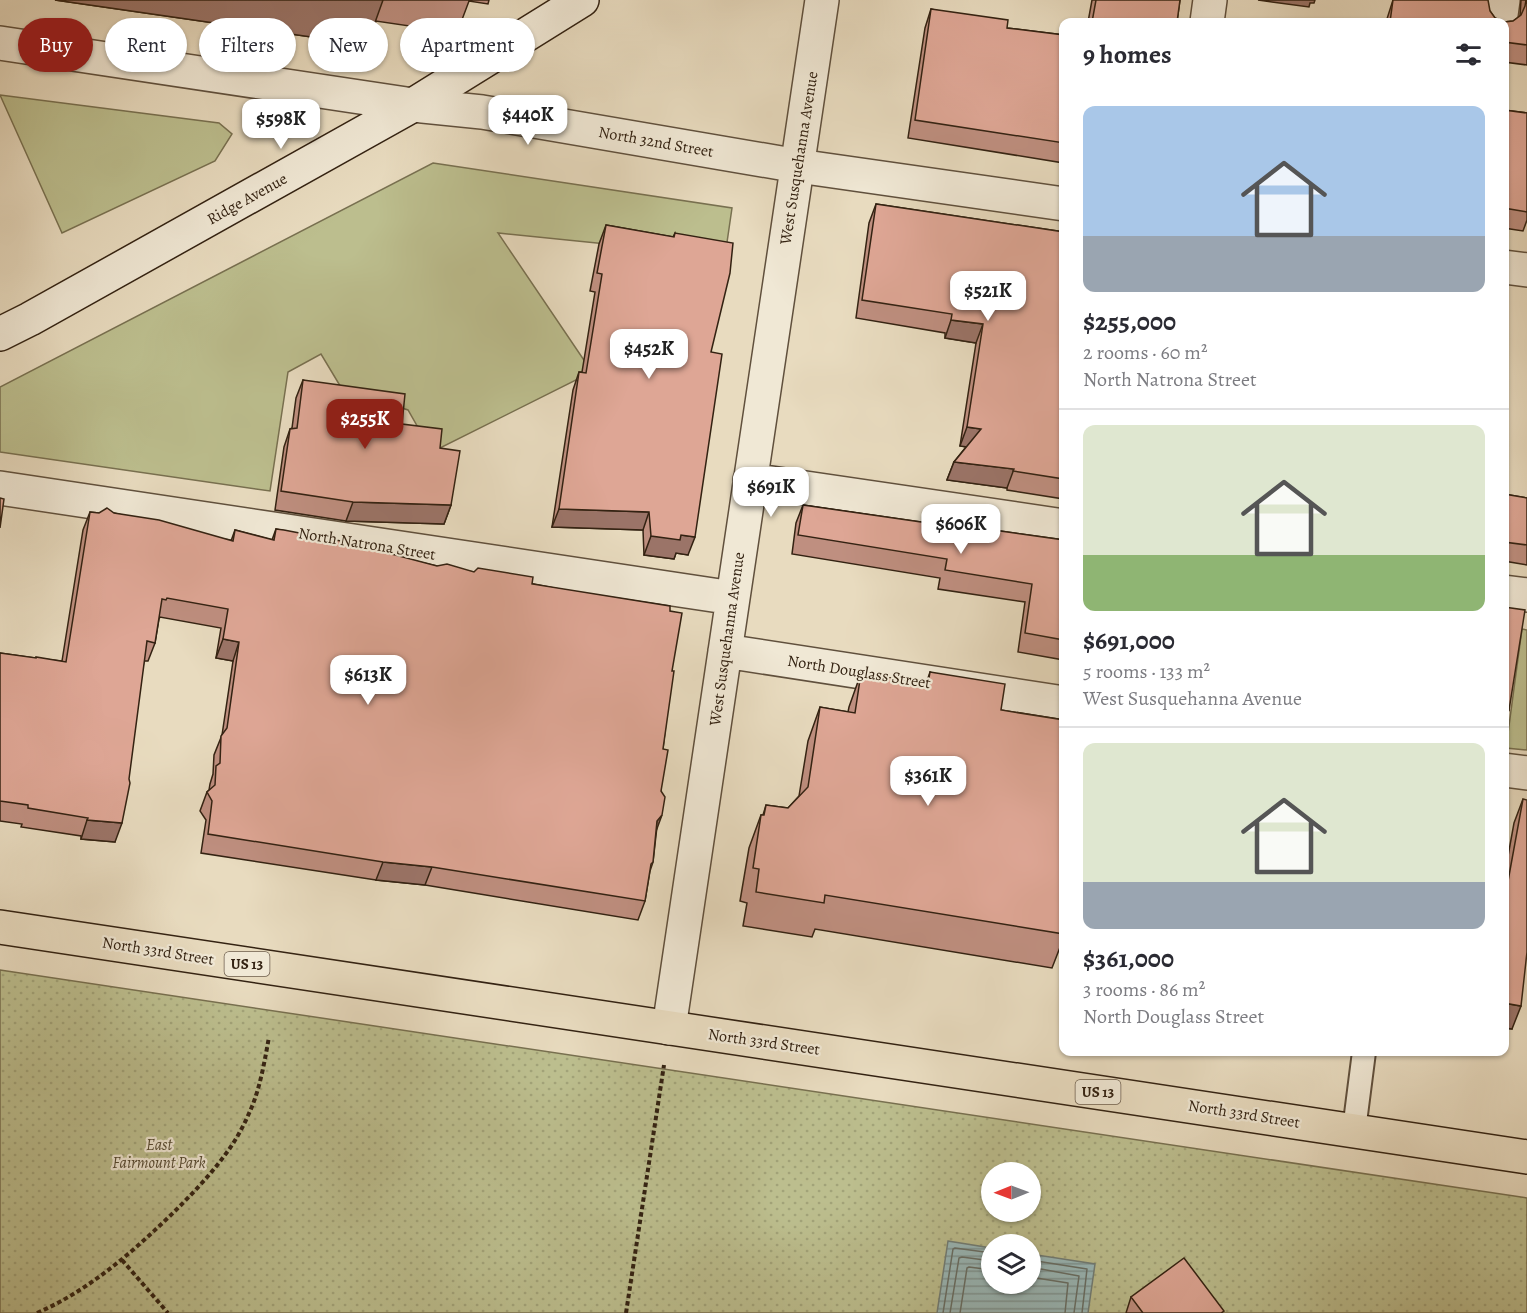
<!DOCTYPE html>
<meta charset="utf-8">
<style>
:root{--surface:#fff;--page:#f7f7f7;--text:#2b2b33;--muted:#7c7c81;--line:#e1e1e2;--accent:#8f2418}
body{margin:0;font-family:Alegreya,serif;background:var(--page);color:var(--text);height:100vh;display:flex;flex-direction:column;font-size:22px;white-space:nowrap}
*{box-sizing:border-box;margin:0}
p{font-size:20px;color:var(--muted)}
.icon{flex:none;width:33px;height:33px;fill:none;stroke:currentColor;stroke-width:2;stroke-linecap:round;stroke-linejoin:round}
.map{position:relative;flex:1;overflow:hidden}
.panel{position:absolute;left:1059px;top:18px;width:450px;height:1038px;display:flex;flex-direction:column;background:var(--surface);border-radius:12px;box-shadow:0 2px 4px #0004}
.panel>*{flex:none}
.banner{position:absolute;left:18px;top:18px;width:570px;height:54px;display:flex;gap:12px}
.needle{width:39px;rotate:269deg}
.controls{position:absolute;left:981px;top:1162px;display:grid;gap:12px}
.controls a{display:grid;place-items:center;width:60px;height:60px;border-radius:50%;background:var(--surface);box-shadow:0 2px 4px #0004;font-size:30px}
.price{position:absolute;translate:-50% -51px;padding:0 14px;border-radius:12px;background:#fff;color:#222;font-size:20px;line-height:39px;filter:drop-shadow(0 2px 3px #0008)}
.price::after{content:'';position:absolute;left:50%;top:36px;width:18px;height:14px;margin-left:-9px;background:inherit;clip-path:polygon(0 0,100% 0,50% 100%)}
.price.current{background:var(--accent);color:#fff}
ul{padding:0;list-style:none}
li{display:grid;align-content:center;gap:12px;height:318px;padding:0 24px}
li+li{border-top:2px solid var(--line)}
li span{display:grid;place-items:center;height:186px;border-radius:12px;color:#555}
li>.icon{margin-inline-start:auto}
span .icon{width:108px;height:108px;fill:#fffc;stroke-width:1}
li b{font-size:26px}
h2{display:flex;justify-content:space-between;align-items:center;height:72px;padding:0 24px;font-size:26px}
.pill{padding:0 21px;border-radius:27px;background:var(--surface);box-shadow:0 2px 4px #0004;font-size:21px;line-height:54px}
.pill.current{background:var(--accent);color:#fff}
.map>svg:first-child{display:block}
.green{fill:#bcbe8e;stroke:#787050;stroke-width:1.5}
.park{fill:url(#park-dots);stroke:#787050;stroke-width:1.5;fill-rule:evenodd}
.water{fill:url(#water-rules);stroke:#707d77;stroke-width:1.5}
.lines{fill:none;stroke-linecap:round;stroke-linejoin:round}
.shore{stroke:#666e66;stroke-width:1.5}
.lane-casing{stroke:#60503d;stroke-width:26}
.street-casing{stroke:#60503d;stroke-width:36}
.secondary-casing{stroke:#332212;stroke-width:36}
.primary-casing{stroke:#332212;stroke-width:36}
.path{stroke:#332212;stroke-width:4;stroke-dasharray:4.5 3;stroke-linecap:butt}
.lane{stroke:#f0e8d5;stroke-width:22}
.street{stroke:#f0e8d5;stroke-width:33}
.secondary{stroke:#f0e8d5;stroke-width:33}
.primary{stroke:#e8dbbf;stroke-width:33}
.wall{fill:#bf8f80;stroke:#332212;stroke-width:1.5}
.shaded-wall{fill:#9b7468;stroke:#332212;stroke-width:1.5}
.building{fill:#dea695;stroke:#332212;stroke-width:1.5}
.labels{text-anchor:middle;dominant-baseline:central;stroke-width:4.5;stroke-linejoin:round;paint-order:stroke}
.shield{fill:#f0e8d5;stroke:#6c5d4c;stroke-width:1.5}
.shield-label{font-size:15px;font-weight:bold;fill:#332212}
.street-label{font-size:16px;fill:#332212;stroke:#f0e8d5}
.park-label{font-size:16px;font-style:italic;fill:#554931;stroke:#f0e8d5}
</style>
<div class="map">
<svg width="1527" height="1313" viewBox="0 0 1527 1313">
<defs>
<pattern id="park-dots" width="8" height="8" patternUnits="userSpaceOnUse" patternTransform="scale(1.5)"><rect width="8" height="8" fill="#bcbe8e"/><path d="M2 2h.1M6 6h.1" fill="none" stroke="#a2a379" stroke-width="1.8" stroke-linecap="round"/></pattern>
<pattern id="water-rules" width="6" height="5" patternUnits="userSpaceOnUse" patternTransform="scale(1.5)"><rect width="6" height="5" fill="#99b9ba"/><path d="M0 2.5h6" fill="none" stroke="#7d9696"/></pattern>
</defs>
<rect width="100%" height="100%" fill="#e8dbbf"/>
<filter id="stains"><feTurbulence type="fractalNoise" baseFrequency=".00333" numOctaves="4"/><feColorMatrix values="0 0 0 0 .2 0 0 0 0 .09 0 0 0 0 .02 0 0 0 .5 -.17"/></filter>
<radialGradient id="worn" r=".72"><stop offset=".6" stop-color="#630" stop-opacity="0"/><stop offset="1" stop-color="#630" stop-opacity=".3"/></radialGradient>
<path class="green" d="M0 95 219 123 232 134 215 161 62 233Z
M433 163 732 208 725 256 498 233 592 372 432 452 408 410 342 389 321 354 288 372 270 491 0 452V387Z
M1522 629 1527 630V750L1506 748Z"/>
<path class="park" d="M0 970 1527 1198V1313H0ZM992 1173H1030V1212H992ZM992 1245H1030V1284H992Z"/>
<path class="water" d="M948 1241 991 1248 992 1284H1030L1031 1254 1095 1264 1088 1313H937Z"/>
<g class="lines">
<path class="shore" d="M1030 1260 1087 1269 1082 1313
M1030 1267 1079 1276 1074 1313
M1030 1277 1068 1283 1065 1313
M943 1313 953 1249 955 1248 992 1253
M950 1313 959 1258 962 1257 992 1261
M960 1313 967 1268 969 1267 992 1270"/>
<defs>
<path id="lane" d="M1354 1130 1364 1052"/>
<path id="street" d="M1207 22 1210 0
M1500 22 1503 0
M0 43 413 105 482 112 798 166 1064 204
M1504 267 1527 270
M750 480 1064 526
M0 488 733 598
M1504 592 1527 595
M725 651 1064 703
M1504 770 1527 773
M669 1028 822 0"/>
<path id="secondary" d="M0 334 30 319 413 105 582 0"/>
<path id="primary" d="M0 927 1527 1157"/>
</defs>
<use href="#lane" class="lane-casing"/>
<use href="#street" class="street-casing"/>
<use href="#secondary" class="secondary-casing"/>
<use href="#primary" class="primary-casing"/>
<path class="path" d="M122 1260 168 1313
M37 1313C90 1290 135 1250 176 1210 195 1191 214 1171 230 1148 239 1135 247 1119 253 1104 261 1083 265 1059 269 1037
M626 1313 664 1065"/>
<use href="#lane" class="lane"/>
<use href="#street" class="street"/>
<use href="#secondary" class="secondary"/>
<use href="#primary" class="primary"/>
</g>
<path class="wall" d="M55 0H489L488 4 469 1 457 33 376 21 367 45Z
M1092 0H1180L1177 22H1088Z
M1393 0 1490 11 1495 18 1504 22 1513 21 1520 16 1521 0H1527V65L1504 62V22H1386Z
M931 9 1007 28 1064 35V163L908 138 925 28Z
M1504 110 1527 113V220L1523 231 1504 228Z
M876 204 1064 232V499L1007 490V488L947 480 954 462 966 447 960 446 976 343 945 338V333L856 318 869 223Z
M606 225 673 237 675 233 711 352 688 555 676 553 674 559 644 555 643 530 552 527 573 390 579 372H582L595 292 590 291 599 244Z
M303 380 402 424 440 448 451 505 444 524 346 521 275 510 284 447 290 429 292 428 296 398Z
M1504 494 1527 498V565L1504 561Z
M803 505 928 523 958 525 1064 540V660L1018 652 1025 602 938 589 940 578 792 554 796 523Z
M90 512 99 513H114L231 541 235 530 272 540 276 529 437 566 474 572 670 611 672 671 663 749 661 791 653 862 650 871 645 901 638 920 425 885 376 880 201 853 206 820 200 811 207 792 209 790 210 784 213 774 214 755 222 735 233 661 216 658 221 628 160 617 159 619 155 643 148 661H144L115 842 81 839V836L21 827 22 824 0 821V653L35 658 62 661 83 530Z
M1504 607 1509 710 1504 724Z
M930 672 1001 710 1064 720V937L1052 968 815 929 812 937 743 926 747 903 740 901 749 848 761 815H763L766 805 788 808 799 796 808 741 820 707 848 712 849 707 861 673 926 684Z
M1523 799 1512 1029 1504 1028V878L1514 823Z
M1131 1297 1223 1313H1126Z"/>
<path class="shaded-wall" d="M55 0H383L367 45Z
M1258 0H1315L1314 3H1310L1309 7Z
M951 320 983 324 976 343 945 338Z
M967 427 981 429 974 448 960 446Z
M954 462 1014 469 1007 488 947 480Z
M353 502 451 505 444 524 346 521Z
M559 509 649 512 643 530 552 527Z
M681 535 695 537 688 555 676 553 674 559 644 555 651 536Z
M223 639 239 642 233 661 216 658Z
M662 815 655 834 657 821Z
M87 820 122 823 115 842 81 839Z
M383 862 432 867 425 885 376 880Z
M1504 1003 1521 1006 1512 1029 1504 1028Z"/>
<path class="building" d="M1096 0H1180L1177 22H1092Z
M1393 0H1488L1490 11 1495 18 1504 22 1513 21 1521 15 1525 6 1526 0H1527V45L1504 42V22H1390Z
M931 9 1008 20 1007 28 1064 35V143L915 120Z
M1504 110 1527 113V212L1504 208Z
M876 204 1064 232V479L1013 471 1014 469 954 462 981 429 967 427 983 324 951 320 952 314 862 300Z
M606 225 674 237 675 233 733 243 730 273 711 352 722 354 695 537 681 535 680 540 651 536 649 512 559 509 579 372 586 373 602 274 597 273Z
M303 380 405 394 402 424 442 429 440 448 460 451 451 505 353 502 281 491 290 429 297 428Z
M1504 494 1527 498V545L1504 542Z
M0 498 4 499 0 528Z
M803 505 928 523 948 521 956 522 958 525 1064 540V640L1025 633 1032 584 945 570 947 559 798 535Z
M107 508 114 513 159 520 233 541 235 530 274 540 276 529 284 530 346 542 437 566 447 564 474 572 478 568 533 577 532 584 670 606V611L682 613 672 671H674L663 749 668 750 661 791 665 797 662 815 657 821 653 862 651 864 645 901 432 867 383 862 208 834 212 801 207 792 215 785 216 766 220 763 221 736 227 728 239 642 223 639 228 609 167 598 166 600 162 599 155 643 147 641 129 779 130 783 122 823 87 820 88 818 28 808V805L0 801V653L36 658V657L66 662 90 512 99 513Z
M1504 607 1525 610 1509 710 1504 709Z
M930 672 1005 684 1001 710 1064 720V934L825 895 824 903 756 892 759 869 753 868 761 815H764L766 805 788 808 808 787 820 707 855 713 861 673 928 684Z
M1523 799 1527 800V952L1521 1006 1504 1003V903Z
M1184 1258 1224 1311 1221 1313H1143L1131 1297Z"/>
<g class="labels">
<g class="shield">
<rect x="224.5" y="952" width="45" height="24" rx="4.5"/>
<rect x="1075.5" y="1080" width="45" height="24" rx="4.5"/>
</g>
<g class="shield-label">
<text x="247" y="964">US 13</text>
<text x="1098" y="1092">US 13</text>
</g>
<g class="street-label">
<text transform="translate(656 142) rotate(10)">North 32nd Street</text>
<text transform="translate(799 158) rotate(-81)">West Susquehanna Avenue</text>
<text transform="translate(247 199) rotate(-29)">Ridge Avenue</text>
<text transform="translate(367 544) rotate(9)">North Natrona Street</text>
<text transform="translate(727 639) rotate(-82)">West Susquehanna Avenue</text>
<text transform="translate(859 672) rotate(9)">North Douglass Street</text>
<text transform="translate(158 951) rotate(9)">North 33rd Street</text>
<text transform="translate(764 1042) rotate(8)">North 33rd Street</text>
<text transform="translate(1244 1114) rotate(9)">North 33rd Street</text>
</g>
<g class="park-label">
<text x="159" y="1145">East<tspan x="159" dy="18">Fairmount Park</tspan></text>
</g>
</g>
<rect width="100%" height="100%" filter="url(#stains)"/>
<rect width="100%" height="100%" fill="url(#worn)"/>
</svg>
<div class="controls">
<a><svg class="needle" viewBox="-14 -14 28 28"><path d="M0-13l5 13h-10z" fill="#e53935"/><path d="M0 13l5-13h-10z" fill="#7c7c81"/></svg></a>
<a><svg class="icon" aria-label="layers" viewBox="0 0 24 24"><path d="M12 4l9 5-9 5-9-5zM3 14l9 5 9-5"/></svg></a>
</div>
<b class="price" style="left:528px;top:146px">$440K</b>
<b class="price" style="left:281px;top:150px">$598K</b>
<b class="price" style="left:988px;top:322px">$521K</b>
<b class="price" style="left:649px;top:380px">$452K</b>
<b class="price current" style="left:365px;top:450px">$255K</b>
<b class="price" style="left:771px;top:518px">$691K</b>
<b class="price" style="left:961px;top:555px">$606K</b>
<b class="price" style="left:368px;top:706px">$613K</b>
<b class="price" style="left:928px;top:807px">$361K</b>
<div class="banner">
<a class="pill current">Buy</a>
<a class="pill">Rent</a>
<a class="pill">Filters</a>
<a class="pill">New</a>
<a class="pill">Apartment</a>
</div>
<section class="panel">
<h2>9 homes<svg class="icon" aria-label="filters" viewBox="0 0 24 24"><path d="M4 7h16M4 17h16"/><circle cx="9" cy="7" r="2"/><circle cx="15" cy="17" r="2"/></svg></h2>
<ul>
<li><span style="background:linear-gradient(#a9c7e8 70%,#9aa5b1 0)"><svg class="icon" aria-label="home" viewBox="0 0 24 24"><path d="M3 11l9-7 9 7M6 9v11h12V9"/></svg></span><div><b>$255,000</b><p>2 rooms · 60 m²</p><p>North Natrona Street</p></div></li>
<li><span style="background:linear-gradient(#dfe7d0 70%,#8fb573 0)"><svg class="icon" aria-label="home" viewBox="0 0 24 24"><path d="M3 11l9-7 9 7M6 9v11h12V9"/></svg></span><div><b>$691,000</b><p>5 rooms · 133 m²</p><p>West Susquehanna Avenue</p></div></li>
<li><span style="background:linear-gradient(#dfe7d0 75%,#9aa5b1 0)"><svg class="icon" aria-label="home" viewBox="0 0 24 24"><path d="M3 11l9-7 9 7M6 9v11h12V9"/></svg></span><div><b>$361,000</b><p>3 rooms · 86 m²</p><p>North Douglass Street</p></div></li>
</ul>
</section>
</div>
